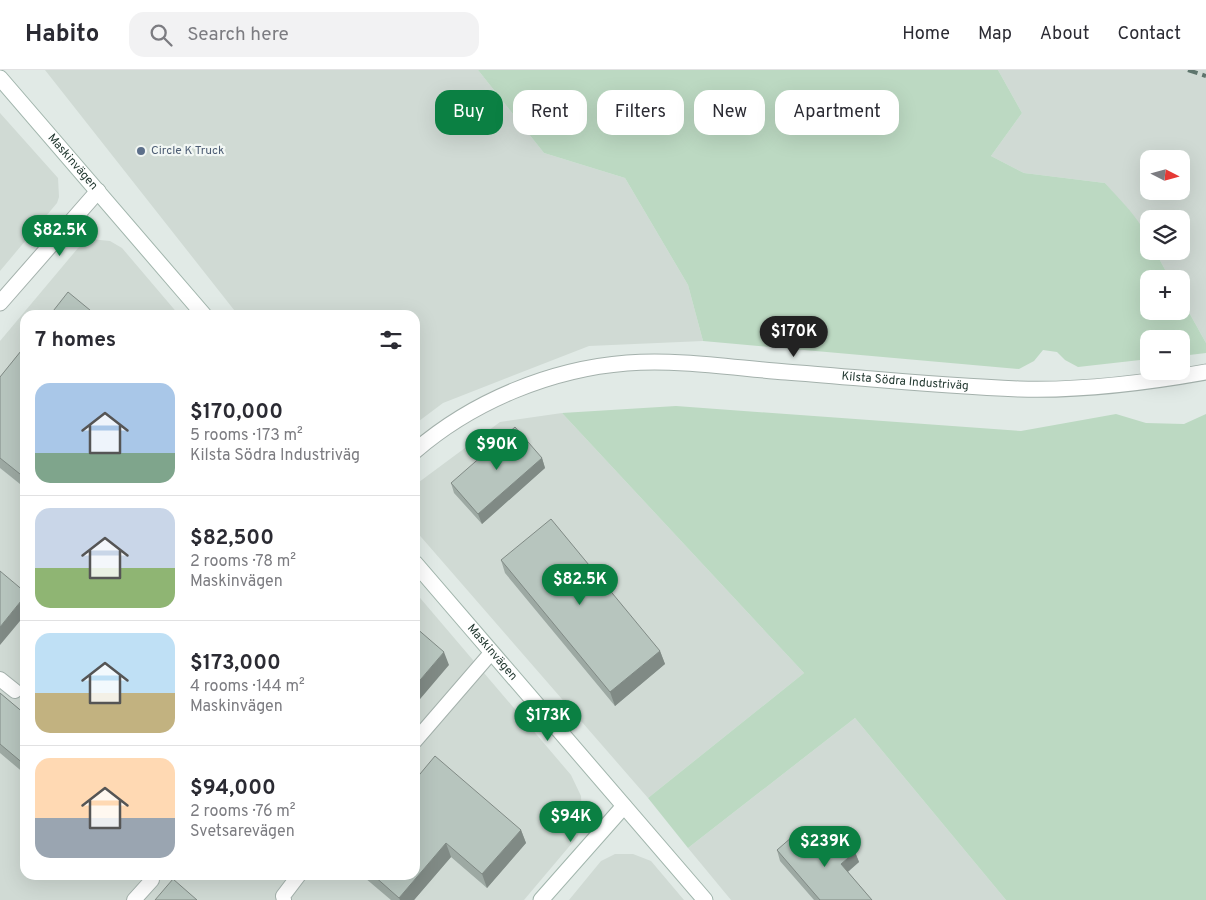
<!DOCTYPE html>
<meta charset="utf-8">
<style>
:root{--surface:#fff;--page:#f2f2f3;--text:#2b2b33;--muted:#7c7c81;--line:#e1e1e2;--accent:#0b8043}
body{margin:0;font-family:Overpass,sans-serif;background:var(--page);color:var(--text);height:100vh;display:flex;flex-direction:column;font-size:19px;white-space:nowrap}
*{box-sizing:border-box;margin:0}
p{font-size:16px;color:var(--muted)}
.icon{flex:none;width:28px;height:28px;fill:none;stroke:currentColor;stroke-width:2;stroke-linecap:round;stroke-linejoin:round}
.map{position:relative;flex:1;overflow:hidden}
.sheet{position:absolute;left:20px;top:240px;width:400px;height:570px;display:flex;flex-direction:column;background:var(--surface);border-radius:15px;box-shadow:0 5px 20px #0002}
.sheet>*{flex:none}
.banner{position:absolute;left:435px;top:20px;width:475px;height:45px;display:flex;gap:10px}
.needle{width:32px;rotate:96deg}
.fabs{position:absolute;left:1140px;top:80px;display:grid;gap:10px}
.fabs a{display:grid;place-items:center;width:50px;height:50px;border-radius:10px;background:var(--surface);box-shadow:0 5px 20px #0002;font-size:25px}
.price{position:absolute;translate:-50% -42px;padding:0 11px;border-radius:18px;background:var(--accent);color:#fff;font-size:16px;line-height:32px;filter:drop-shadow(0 1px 2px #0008)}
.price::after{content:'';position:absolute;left:50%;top:30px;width:15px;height:11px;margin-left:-8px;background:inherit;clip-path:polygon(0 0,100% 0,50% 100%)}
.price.current{background:#222;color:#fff}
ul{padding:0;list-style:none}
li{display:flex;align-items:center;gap:15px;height:125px;padding:0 15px}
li+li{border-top:1px solid var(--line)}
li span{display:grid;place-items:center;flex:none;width:140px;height:100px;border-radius:15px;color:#555}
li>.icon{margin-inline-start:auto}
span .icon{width:60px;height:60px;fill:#fffc;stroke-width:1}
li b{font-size:21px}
h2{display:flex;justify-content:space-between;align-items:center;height:60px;padding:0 15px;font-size:21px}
.pill{padding:0 18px;border-radius:15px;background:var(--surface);box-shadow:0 5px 20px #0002;font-size:18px;line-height:45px}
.pill.current{background:var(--accent);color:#fff}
header{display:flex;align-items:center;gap:30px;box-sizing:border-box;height:70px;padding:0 25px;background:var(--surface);border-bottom:1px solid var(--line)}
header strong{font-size:24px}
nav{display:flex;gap:28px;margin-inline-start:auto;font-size:18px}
.search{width:350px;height:45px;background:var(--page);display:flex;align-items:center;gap:12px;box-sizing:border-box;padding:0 18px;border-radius:15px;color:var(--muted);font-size:19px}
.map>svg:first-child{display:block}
.built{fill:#d0dad4;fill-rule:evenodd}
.green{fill:#bcd9c2}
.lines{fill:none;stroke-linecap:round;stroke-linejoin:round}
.lane-casing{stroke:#a4b1ac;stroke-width:16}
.street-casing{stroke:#a4b1ac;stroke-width:17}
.secondary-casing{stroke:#a1b5ac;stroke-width:17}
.lane{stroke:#fff;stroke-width:14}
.street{stroke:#fff;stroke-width:15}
.secondary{stroke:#fff;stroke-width:15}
.rail{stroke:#5e756d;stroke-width:4;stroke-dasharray:10 5;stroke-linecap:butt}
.wall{fill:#9da9a3}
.shaded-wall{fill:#808a85}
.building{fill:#b7c5be;stroke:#808a85}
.service-dot{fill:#5c6f8a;stroke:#f2f7f4;stroke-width:2}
.labels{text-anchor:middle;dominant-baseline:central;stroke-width:4.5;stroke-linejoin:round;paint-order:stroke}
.service-label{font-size:12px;fill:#4e5e75;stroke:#f2f7f4;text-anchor:start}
.street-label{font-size:12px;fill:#233931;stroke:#f2f7f4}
</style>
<header>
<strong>Habito</strong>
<div class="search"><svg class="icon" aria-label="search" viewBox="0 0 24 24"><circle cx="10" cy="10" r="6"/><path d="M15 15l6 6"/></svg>Search here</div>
<nav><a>Home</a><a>Map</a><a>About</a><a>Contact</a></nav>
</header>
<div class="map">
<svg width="1206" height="830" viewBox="0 0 1206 830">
<rect width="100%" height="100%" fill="#e1eae6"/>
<path class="built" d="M45 0H478L544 83 625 108 688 215 703 271 589 276 443 333 415 354V245H238Z
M998 0H1206V273L1181 228V209H1170L1155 181H1181V149H1149V170L1142 158 1105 113 1024 103 991 86 1022 43ZM1149 89H1181V121H1149Z
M0 43 58 108 59 127 57 133 0 201Z
M90 169 110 171 122 178 179 245H25V805H415V522L571 705 581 726 582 747 578 766 524 830H0V271L78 178Z
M562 343 804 603 648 728 415 460V415L500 352Z
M855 648 1006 830H731L688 778Z
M615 784H633L651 791 684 830H569L601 791Z"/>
<path class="green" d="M478 0H998L1022 43 991 86 1024 103 1105 113C1121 132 1149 155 1149 181H1155L1170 209H1149V241H1181V228L1206 273V283L1181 286V269H1149V289L1078 297 1065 290 1057 282 1043 280 1034 291 1019 299 703 271 688 215 625 108 544 83Z
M676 336 1021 361 1116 344 1146 353 1184 354 1206 344V830H1006L855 648 688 778 648 728 804 603 562 343Z"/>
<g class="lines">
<defs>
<path id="lane" d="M0 609 15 621
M415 671 491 583
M134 830 152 810
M284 830 283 826 299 805"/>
<g id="street">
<path d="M0 233 98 121"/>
<path id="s1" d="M415 381C473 331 551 299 627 293 679 289 734 298 786 302 864 308 941 316 1019 319 1082 321 1145 313 1206 302"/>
</g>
<g id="secondary">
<path id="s2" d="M0 8 204 245"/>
<path id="s3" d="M415 493 705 830"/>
<path d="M541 830 624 736"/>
</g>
</defs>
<use href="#lane" class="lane-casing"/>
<use href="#street" class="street-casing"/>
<use href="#secondary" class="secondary-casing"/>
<use href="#lane" class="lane"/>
<use href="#street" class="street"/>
<use href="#secondary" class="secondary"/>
<path class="rail" d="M1188 0 1206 6"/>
</g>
<path class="wall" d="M25 276V418L0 398V307Z
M542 388 545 398 482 454 454 423 451 413Z
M501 490 660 581 665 594 615 636 505 503Z
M0 623 25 644V704L0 683Z
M415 710 521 760 526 773 487 818 451 787 414 830H391L365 808 364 805H415Z
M777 780 806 783 855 782 859 792 848 802 872 830H814L780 791Z"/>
<path class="shaded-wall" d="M542 388 545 398 482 454 478 444Z
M25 526V545L0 575V557Z
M660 581 665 594 615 636 610 622Z
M444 582 449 595 415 635V616Z
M521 760 526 773 487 818 482 804Z
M446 773 451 787 414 830H400L399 828Z
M855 782 859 792 845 804 841 794Z"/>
<path class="building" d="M68 222 96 245H50Z
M25 276V408L0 388V307Z
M515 357 542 388 478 444 451 413Z
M551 449 660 581 610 622 501 490Z
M0 501 25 522V526L0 557Z
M415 557 444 582 415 616Z
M0 623 25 644V695L0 674Z
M435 686 521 760 482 804 446 773 399 828 373 805H415V710Z
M835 758 855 782 841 794 872 830H820L777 780 792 767 806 783Z
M173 809 197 830H155Z"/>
<circle class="service-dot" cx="141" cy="81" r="5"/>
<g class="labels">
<g class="service-label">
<text x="151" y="81">Circle K Truck</text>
</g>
<g class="street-label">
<text stroke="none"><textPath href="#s2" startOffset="111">Maskinvägen</textPath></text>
<text stroke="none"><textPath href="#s1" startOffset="512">Kilsta Södra Industriväg</textPath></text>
<text stroke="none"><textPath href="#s3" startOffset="118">Maskinvägen</textPath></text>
</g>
</g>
</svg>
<div class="fabs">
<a><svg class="needle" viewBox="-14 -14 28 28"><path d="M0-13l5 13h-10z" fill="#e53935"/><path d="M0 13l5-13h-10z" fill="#7c7c81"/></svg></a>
<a><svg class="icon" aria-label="layers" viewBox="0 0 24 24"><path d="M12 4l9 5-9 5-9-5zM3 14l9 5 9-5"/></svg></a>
<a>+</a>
<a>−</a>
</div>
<b class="price" style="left:60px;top:187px">$82.5K</b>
<b class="price current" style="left:794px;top:288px">$170K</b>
<b class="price" style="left:497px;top:401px">$90K</b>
<b class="price" style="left:580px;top:536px">$82.5K</b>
<b class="price" style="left:548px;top:672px">$173K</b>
<b class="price" style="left:571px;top:773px">$94K</b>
<b class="price" style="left:825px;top:798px">$239K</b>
<div class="banner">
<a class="pill current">Buy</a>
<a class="pill">Rent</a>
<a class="pill">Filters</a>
<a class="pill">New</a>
<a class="pill">Apartment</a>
</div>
<section class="sheet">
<h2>7 homes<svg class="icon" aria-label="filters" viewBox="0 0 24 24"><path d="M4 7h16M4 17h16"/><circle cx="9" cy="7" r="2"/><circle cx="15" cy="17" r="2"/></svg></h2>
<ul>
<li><span style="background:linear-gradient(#a9c7e8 70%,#7fa58c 0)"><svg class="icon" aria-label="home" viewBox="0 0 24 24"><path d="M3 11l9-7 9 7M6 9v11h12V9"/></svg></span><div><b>$170,000</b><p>5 rooms · 173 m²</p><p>Kilsta Södra Industriväg</p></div></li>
<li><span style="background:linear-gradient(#c9d6e8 60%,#8fb573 0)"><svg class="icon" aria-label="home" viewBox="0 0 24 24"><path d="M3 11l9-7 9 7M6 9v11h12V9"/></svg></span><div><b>$82,500</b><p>2 rooms · 78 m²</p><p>Maskinvägen</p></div></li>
<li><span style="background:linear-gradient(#bfe0f5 60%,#c2b280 0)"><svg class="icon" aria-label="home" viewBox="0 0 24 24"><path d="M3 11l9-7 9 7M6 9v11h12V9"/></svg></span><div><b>$173,000</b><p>4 rooms · 144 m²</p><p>Maskinvägen</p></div></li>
<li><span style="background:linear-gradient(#ffd9b3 60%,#9aa5b1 0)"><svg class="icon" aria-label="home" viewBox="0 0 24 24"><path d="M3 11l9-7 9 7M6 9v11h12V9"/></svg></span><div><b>$94,000</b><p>2 rooms · 76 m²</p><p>Svetsarevägen</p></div></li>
</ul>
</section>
</div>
